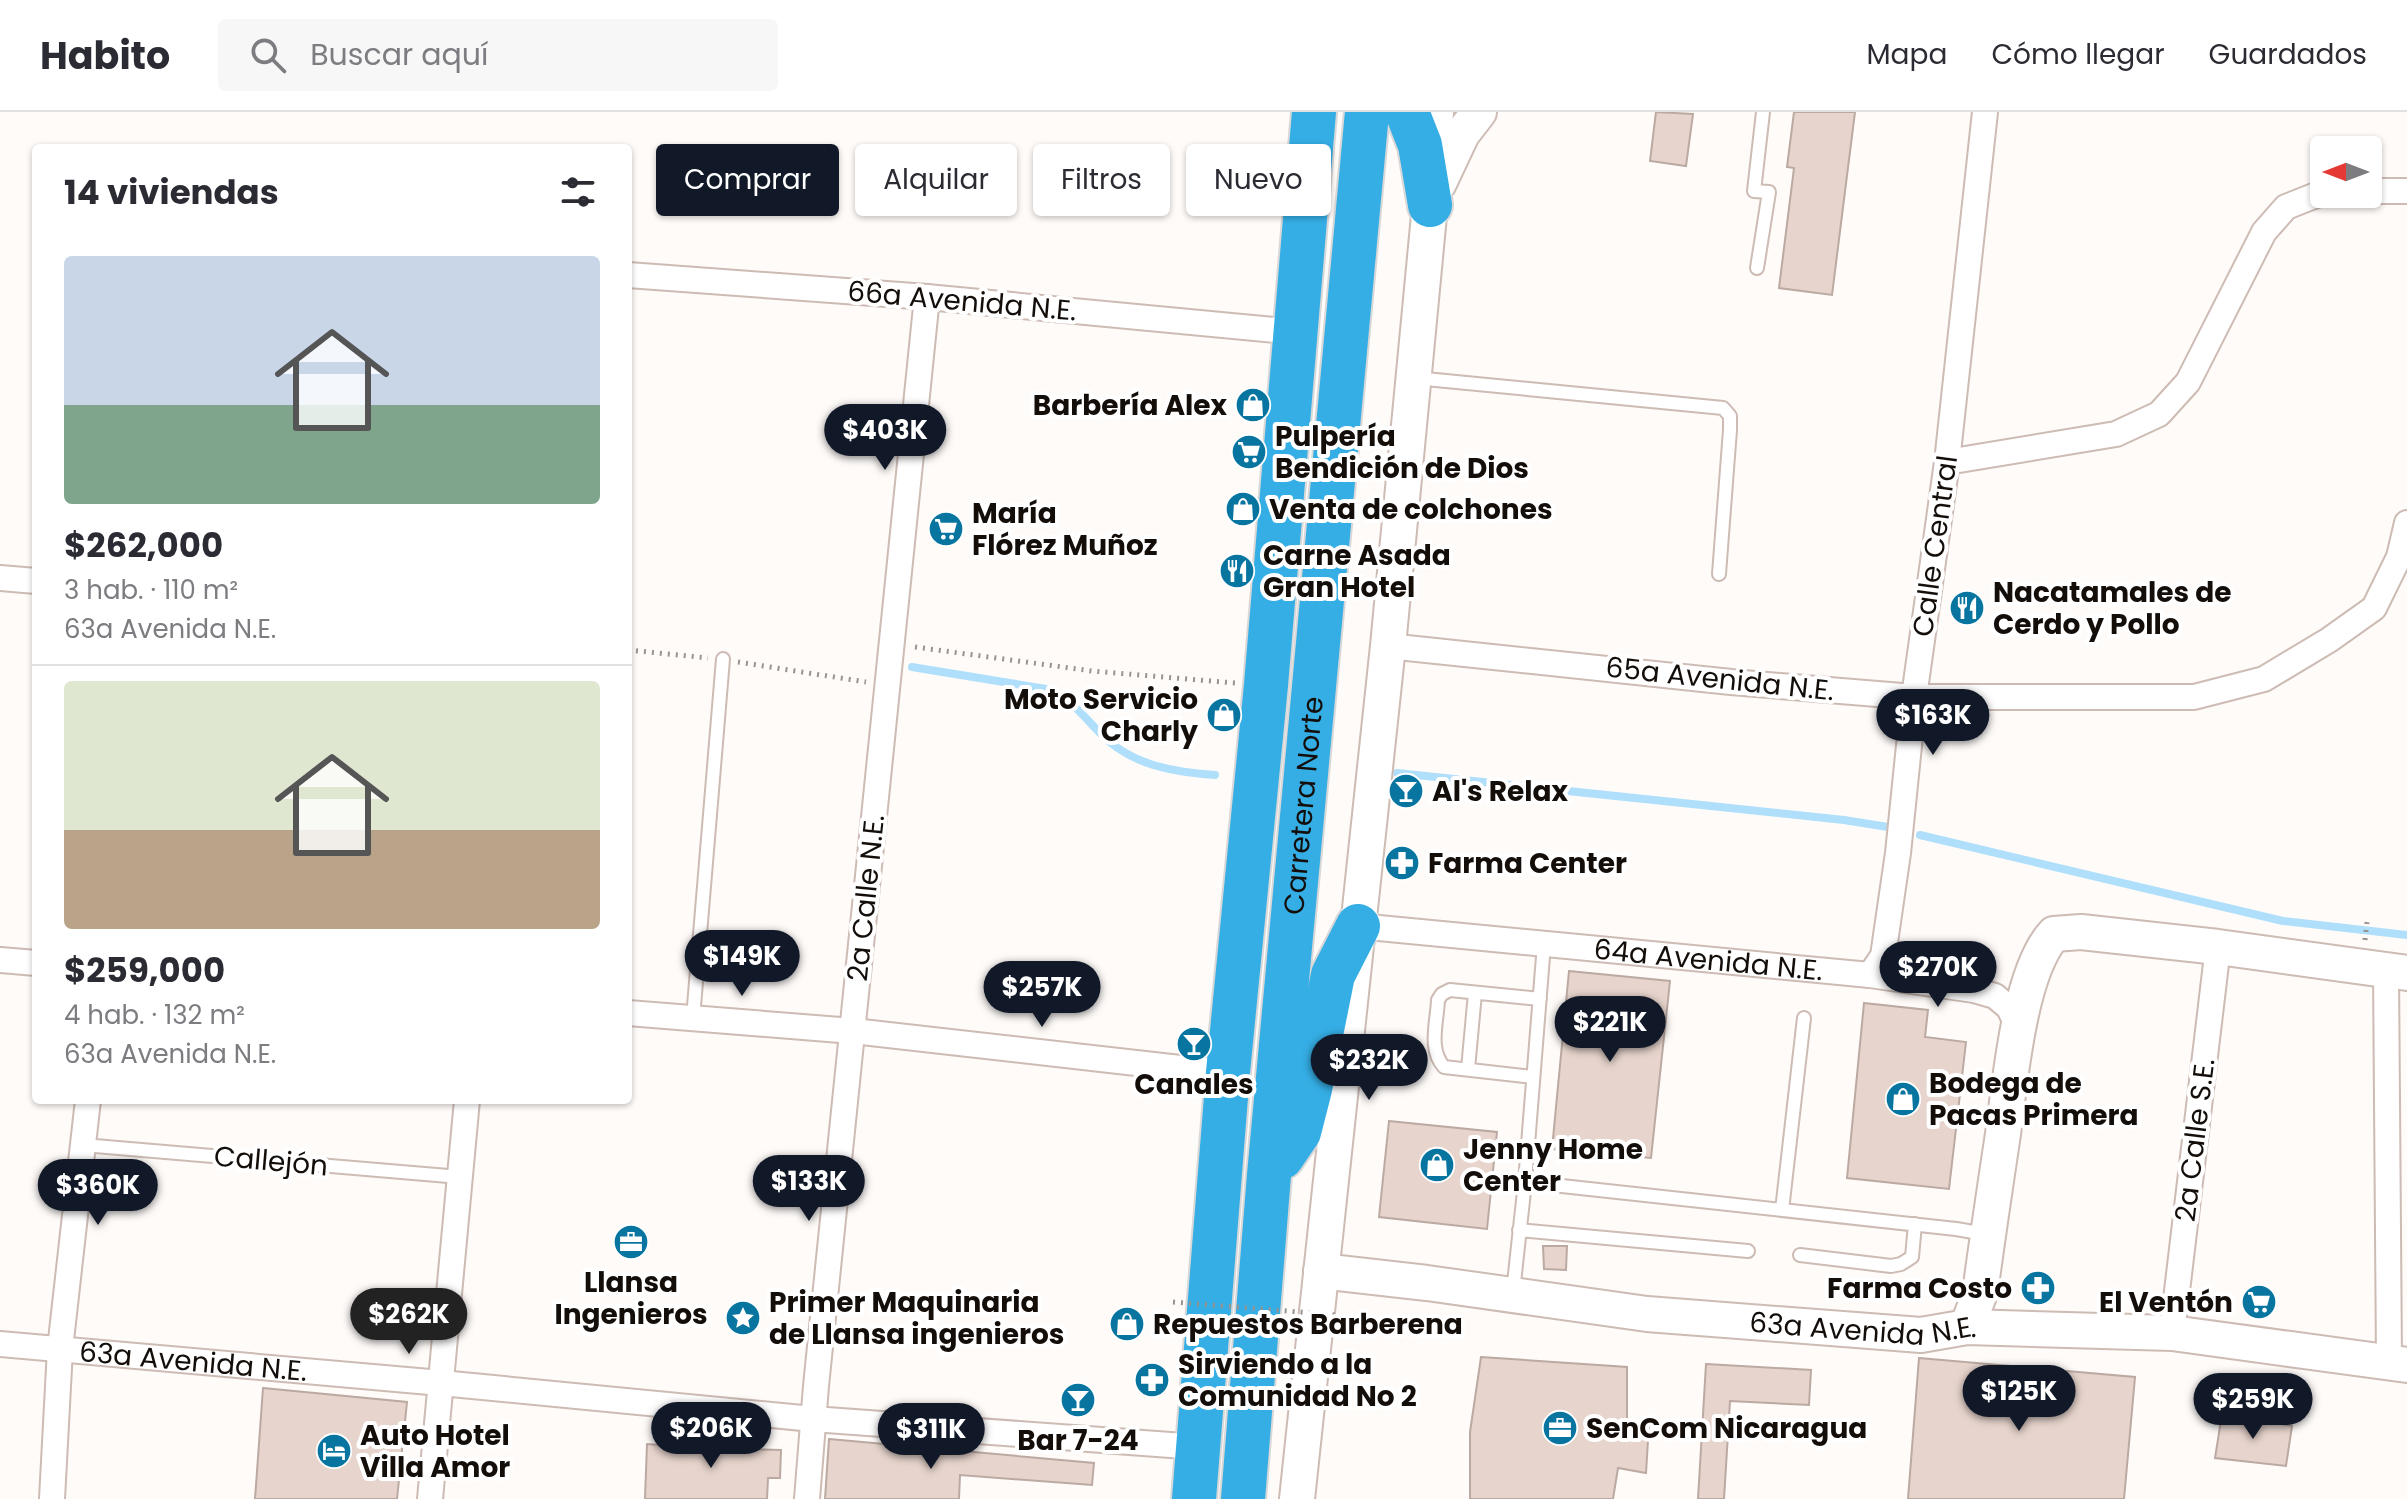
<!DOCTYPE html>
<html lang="es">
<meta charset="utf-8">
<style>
:root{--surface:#fff;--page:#f7f7f7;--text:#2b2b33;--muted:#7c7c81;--line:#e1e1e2;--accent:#111827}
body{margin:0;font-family:Poppins,sans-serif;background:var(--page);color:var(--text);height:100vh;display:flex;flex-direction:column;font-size:30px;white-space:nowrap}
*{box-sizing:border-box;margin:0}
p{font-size:26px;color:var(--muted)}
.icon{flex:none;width:44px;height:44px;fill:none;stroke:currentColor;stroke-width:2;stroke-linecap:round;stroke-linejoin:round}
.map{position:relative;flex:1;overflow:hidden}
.sheet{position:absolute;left:32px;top:32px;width:600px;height:960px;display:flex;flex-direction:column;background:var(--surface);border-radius:8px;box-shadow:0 2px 6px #0004}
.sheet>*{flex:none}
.top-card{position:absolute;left:656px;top:32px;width:760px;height:72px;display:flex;gap:16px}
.needle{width:52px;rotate:270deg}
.buttons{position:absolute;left:2310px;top:24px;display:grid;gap:16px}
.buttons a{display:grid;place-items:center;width:72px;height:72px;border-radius:8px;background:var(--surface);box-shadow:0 2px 6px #0004;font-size:40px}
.price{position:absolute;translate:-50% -68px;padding:0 18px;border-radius:28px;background:var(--accent);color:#fff;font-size:26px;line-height:52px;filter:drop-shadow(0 2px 4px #0008)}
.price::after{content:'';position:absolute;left:50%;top:48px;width:24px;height:18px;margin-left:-12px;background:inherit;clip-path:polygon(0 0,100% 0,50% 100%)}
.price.active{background:#222;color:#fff}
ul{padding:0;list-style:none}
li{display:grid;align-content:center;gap:16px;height:424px;padding:0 32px}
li+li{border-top:2px solid var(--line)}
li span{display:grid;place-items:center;height:248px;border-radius:8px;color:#555}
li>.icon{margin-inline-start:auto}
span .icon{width:144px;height:144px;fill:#fffc;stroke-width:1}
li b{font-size:34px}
h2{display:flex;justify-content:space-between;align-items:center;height:96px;padding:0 32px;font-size:34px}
.pill{padding:0 28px;border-radius:8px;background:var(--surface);box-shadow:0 2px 6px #0004;font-size:28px;line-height:72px}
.pill.active{background:var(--accent);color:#fff}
header{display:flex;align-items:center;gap:48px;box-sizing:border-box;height:112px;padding:0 40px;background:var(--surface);border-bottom:2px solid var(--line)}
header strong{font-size:38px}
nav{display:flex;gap:44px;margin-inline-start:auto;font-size:28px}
.search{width:560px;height:72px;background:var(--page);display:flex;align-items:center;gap:20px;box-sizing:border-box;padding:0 28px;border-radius:8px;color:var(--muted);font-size:30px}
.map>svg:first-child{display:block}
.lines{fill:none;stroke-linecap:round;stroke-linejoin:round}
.stream{stroke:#afdffa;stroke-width:8}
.building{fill:#e7d5cd;stroke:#bba9a2;stroke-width:2}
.lane-casing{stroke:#cdbbb4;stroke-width:16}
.street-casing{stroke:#cdbbb4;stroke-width:28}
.secondary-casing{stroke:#cdbbb4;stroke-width:38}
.highway-casing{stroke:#d9d8d8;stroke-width:48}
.path{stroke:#979390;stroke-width:5;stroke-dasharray:2 6;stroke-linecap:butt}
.lane{stroke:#fff;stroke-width:12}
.street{stroke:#fff;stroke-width:24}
.secondary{stroke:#fff;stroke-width:34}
.highway{stroke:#35aee5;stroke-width:44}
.path-bridge{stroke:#979390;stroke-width:5;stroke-dasharray:2 6;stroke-linecap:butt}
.labels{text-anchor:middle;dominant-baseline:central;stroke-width:8;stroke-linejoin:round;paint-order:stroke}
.street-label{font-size:28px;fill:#140e0b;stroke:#fff}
.poi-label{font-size:28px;font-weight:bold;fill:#140e0b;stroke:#fff;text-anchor:start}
</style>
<header>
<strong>Habito</strong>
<div class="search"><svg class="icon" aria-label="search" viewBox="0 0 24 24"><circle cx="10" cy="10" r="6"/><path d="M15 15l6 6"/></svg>Buscar aquí</div>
<nav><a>Mapa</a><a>Cómo llegar</a><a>Guardados</a></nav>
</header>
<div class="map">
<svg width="2407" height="1387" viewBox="0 0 2407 1387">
<rect width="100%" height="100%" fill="#fefbf9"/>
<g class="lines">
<path class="stream" d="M912 555 1052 578C1075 591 1081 602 1099 620 1130 653 1172 660 1215 663
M1397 661 1844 708 1888 715
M1920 723 2283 809 2407 823"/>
</g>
<path class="building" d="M1656 0 1693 2 1686 54 1650 49Z
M1794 0H1855L1832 183 1779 176 1794 56 1787 55Z
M1569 859 1670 869 1651 1046 1552 1037Z
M1864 891 1928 898 1925 925 1966 930 1949 1077 1847 1066Z
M1389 1009 1497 1020 1487 1117 1379 1105Z
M1543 1134H1567L1566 1158 1544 1157Z
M1481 1245 1627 1255V1307L1649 1312 1646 1361 1618 1356 1613 1387H1470V1320Z
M1919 1246 2135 1265 2124 1387H1908Z
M1706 1252 1811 1258 1809 1293 1730 1289 1724 1387H1698Z
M263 1276 407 1290 397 1387H255Z
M2222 1302 2292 1314 2286 1354 2215 1346Z
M718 1319 749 1321 748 1337 781 1338 780 1366H768L767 1387H645L647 1332 718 1337Z
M829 1327 1094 1351 1092 1373 960 1363 959 1387H825Z"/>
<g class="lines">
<defs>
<path id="lane" d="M1757 156 1769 80 1754 79 1763 0
M1415 266 1723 296 1730 304V318L1719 462
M693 906 723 547
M1468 957 1475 881
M1533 965 1444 955C1428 937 1437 911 1438 888L1442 882 1450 878 1540 887
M83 1033 460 1065
M1525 1070 1956 1117 1985 1122
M1782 1098 1804 906
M1519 1118 1748 1139
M1800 1143 1891 1154 1901 1152 1912 1145 1915 1112
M1513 1180 1525 1070 1544 832"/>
<g id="street">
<path d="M2368 79H2407"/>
<path d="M628 163 927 185 1296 220"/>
<path d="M1947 350 2116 322 2159 302 2188 270 2264 120 2286 95 2324 80"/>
<path d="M0 466 36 469"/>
<path d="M1388 534 1731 570 1914 585H2194L2264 567 2329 528 2374 496 2399 445 2407 411"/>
<path id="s1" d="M1358 814 1870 863 1974 878 1995 884 2009 896 2018 915"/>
<path d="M0 848 36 851"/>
<path d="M2386 858 2389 1250"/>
<path d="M1870 863 1883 844 1898 741 1914 585 1947 350 1985 0"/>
<path d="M628 901 853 919 1180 956 1228 960"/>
<path d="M2172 1221 2218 835"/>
<path id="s2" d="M0 1232 441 1271 813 1307 1198 1335"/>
<path d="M52 1387 60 1237 88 988"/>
<path d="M430 1387 467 988"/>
<path d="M807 1387 816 1274 927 185"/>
</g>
<g id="secondary">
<path d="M1439 71 1462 22 1479 0"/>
<path id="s3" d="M1321 1159 1427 1171 1647 1202 1921 1223 1967 1215 2172 1221 2407 1253"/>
<path d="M1967 1215 1980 1181C1987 1128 1995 1075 2003 1022 2010 970 2019 860 2054 822L2081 820 2218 835 2407 861"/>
<path d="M1297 1387 1388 534 1430 93 1436 0"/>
</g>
<g id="highway">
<path d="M1407 0 1420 33 1430 93"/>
<path d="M1282 1045 1299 1020 1310 977 1333 863 1358 814"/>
<path d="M1194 1387 1228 960 1266 573 1314 0"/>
<path id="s4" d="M1243 1387 1269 1063 1367 0"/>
</g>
</defs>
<use href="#lane" class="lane-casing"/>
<use href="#street" class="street-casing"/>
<use href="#secondary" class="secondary-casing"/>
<use href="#highway" class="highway-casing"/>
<path class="path" d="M915 535 1092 559 1235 571
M628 538 708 546
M738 550 866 570
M2365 828 2367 810"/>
<use href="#lane" class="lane"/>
<use href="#street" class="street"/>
<use href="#secondary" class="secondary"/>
<use href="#highway" class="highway"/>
<path class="path-bridge" d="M1173 1190 1337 1203"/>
</g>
<defs>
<symbol id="shop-disc" viewBox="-11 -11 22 22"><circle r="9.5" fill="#0775a0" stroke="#fff"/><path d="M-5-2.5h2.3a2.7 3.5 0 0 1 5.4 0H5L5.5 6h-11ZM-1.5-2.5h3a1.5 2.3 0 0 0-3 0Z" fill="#fff"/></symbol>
<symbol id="supermarket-disc" viewBox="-11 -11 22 22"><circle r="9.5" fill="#0775a0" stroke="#fff"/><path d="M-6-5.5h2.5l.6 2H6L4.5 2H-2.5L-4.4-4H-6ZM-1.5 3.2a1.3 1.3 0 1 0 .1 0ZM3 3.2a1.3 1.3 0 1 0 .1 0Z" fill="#fff"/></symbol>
<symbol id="restaurant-disc" viewBox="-11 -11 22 22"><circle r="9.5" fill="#0775a0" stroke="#fff"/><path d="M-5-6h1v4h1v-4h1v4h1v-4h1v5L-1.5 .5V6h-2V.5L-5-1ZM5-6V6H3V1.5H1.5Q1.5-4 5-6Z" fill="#fff"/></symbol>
<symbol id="bar-disc" viewBox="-11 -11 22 22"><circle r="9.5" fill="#0775a0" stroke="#fff"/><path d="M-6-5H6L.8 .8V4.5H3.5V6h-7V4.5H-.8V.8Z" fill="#fff"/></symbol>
<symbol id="pharmacy-disc" viewBox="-11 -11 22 22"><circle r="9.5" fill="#0775a0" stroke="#fff"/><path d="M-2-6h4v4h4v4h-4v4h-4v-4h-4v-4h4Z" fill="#fff"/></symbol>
<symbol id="office-disc" viewBox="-11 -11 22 22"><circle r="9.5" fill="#0775a0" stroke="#fff"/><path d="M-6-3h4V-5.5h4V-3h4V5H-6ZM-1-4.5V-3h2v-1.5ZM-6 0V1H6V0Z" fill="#fff"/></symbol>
<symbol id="sight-disc" viewBox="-11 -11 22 22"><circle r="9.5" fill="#0775a0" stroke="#fff"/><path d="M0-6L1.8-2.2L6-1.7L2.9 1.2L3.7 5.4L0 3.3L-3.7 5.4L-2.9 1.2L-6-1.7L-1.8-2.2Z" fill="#fff"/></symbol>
<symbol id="hotel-disc" viewBox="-11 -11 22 22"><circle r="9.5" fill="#0775a0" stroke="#fff"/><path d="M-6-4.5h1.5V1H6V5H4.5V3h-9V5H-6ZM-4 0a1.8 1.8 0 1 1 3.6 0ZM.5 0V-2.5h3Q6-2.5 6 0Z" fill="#fff"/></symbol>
</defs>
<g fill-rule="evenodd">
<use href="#shop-disc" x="1233" y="273" width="40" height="40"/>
<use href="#supermarket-disc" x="1229" y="320" width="40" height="40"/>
<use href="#shop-disc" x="1223" y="377" width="40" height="40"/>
<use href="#supermarket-disc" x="926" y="397" width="40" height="40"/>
<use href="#restaurant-disc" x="1217" y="439" width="40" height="40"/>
<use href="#restaurant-disc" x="1947" y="476" width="40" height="40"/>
<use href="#shop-disc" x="1204" y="583" width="40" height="40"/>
<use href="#bar-disc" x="1386" y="659" width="40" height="40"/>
<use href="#pharmacy-disc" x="1382" y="731" width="40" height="40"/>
<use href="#bar-disc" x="1174" y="912" width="40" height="40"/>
<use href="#shop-disc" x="1883" y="967" width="40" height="40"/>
<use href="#shop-disc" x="1417" y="1033" width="40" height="40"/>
<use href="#office-disc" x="611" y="1110" width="40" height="40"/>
<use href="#pharmacy-disc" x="2018" y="1156" width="40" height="40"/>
<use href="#supermarket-disc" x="2239" y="1170" width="40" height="40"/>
<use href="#sight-disc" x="723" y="1186" width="40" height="40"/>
<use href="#shop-disc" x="1107" y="1192" width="40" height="40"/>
<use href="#pharmacy-disc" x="1132" y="1248" width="40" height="40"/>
<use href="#bar-disc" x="1058" y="1268" width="40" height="40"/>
<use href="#office-disc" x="1540" y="1296" width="40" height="40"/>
<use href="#hotel-disc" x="314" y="1319" width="40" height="40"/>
</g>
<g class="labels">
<g class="street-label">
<text transform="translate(962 189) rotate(5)">66a Avenida N.E.</text>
<text transform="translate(1935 434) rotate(-82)">Calle Central</text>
<text transform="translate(1720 567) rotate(6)">65a Avenida N.E.</text>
<text stroke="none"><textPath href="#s4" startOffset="696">Carretera Norte</textPath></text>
<text transform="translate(866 786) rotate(-84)">2a Calle N.E.</text>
<text stroke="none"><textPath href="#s1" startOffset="352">64a Avenida N.E.</textPath></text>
<text transform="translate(2195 1028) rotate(-83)">2a Calle S.E.</text>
<text transform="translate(271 1049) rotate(5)">Callejón</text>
<text stroke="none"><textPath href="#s3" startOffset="546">63a Avenida N.E.</textPath></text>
<text stroke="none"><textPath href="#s2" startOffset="194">63a Avenida N.E.</textPath></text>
</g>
<g class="poi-label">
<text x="1227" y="293" text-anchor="end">Barbería Alex</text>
<text x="1275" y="324">Pulpería<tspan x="1275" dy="32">Bendición de Dios</tspan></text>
<text x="1269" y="397">Venta de colchones</text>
<text x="972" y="401">María<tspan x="972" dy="32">Flórez Muñoz</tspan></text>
<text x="1263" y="443">Carne Asada<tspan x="1263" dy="32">Gran Hotel</tspan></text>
<text x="1993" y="480">Nacatamales de<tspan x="1993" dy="32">Cerdo y Pollo</tspan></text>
<text x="1198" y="587" text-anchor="end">Moto Servicio<tspan x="1198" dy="32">Charly</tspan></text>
<text x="1432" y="679">Al's Relax</text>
<text x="1428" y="751">Farma Center</text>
<text x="1929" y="971">Bodega de<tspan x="1929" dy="32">Pacas Primera</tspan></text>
<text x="1194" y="972" text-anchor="middle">Canales</text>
<text x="1463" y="1037">Jenny Home<tspan x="1463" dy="32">Center</tspan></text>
<text x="631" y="1170" text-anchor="middle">Llansa<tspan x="631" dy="32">Ingenieros</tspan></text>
<text x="2012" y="1176" text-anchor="end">Farma Costo</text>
<text x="769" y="1190">Primer Maquinaria<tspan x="769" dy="32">de Llansa ingenieros</tspan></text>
<text x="2233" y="1190" text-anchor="end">El Ventón</text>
<text x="1153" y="1212">Repuestos Barberena</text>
<text x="1178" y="1252">Sirviendo a la<tspan x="1178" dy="32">Comunidad No 2</tspan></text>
<text x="1586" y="1316">SenCom Nicaragua</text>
<text x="360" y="1323">Auto Hotel<tspan x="360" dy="32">Villa Amor</tspan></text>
<text x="1078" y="1328" text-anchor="middle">Bar 7-24</text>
</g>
</g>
</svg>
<div class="buttons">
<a><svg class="needle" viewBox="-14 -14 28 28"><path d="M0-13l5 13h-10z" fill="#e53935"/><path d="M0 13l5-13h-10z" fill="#7c7c81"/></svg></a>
</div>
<b class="price" style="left:885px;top:360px">$403K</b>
<b class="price" style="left:1933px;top:645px">$163K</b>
<b class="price" style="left:742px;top:886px">$149K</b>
<b class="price" style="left:1938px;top:897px">$270K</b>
<b class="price" style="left:1042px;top:917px">$257K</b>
<b class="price" style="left:1610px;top:952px">$221K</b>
<b class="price" style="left:1369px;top:990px">$232K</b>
<b class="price" style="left:809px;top:1111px">$133K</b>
<b class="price" style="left:98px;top:1115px">$360K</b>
<b class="price active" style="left:409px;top:1244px">$262K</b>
<b class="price" style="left:2019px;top:1321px">$125K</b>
<b class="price" style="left:2253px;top:1329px">$259K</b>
<b class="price" style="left:711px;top:1358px">$206K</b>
<b class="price" style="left:931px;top:1359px">$311K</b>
<div class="top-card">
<a class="pill active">Comprar</a>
<a class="pill">Alquilar</a>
<a class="pill">Filtros</a>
<a class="pill">Nuevo</a>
</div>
<section class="sheet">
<h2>14 viviendas<svg class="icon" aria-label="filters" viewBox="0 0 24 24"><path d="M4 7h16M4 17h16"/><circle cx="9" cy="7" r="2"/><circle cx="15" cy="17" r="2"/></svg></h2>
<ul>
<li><span style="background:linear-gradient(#c9d6e8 60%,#7fa58c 0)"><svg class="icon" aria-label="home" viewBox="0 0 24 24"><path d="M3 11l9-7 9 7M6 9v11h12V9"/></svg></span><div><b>$262,000</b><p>3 hab. · 110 m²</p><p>63a Avenida N.E.</p></div></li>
<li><span style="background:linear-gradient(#dfe7d0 60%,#b9a48a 0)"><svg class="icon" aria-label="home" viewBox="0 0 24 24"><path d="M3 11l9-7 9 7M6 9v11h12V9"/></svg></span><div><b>$259,000</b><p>4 hab. · 132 m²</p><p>63a Avenida N.E.</p></div></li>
</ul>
</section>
</div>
